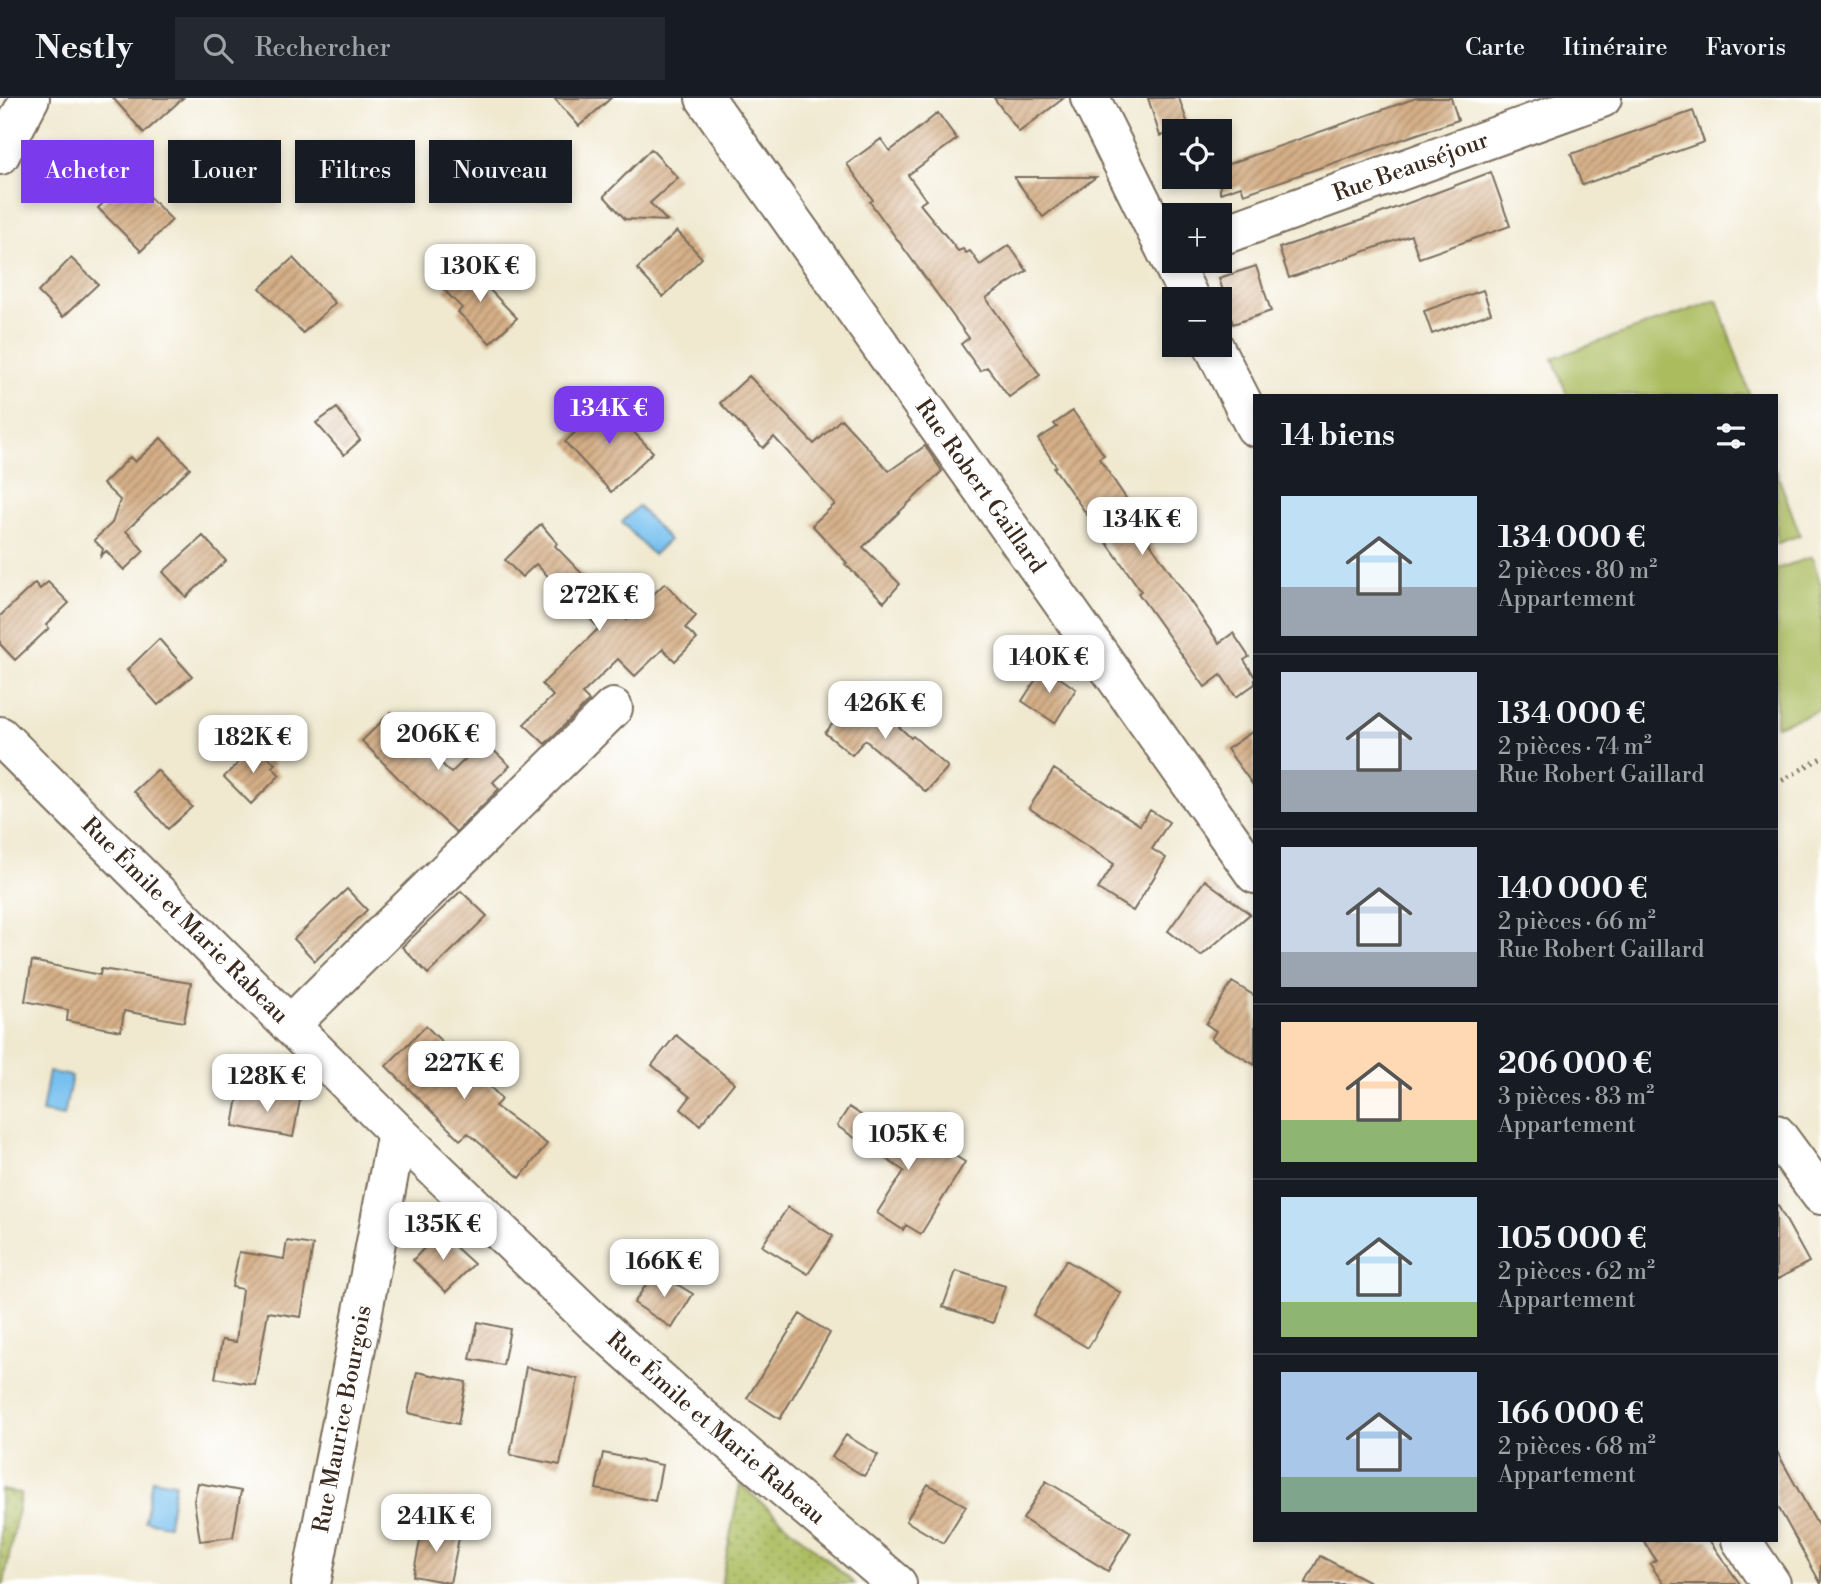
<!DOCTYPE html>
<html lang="fr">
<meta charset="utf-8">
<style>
:root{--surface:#171b24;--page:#242831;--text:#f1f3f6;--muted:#9ea1a6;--line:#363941;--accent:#7c3aed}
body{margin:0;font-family:"Libre Bodoni",serif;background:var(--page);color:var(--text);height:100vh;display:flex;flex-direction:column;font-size:26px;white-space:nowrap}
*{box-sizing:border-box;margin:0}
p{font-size:23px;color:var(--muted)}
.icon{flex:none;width:38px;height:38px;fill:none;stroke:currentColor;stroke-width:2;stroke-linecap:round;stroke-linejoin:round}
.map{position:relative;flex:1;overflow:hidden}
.sheet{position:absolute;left:1253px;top:296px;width:525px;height:1148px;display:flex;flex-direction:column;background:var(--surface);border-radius:0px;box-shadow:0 4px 10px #0003}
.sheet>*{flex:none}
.hud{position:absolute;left:21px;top:42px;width:665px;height:63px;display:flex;gap:14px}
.tools{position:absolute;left:1162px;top:21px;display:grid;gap:14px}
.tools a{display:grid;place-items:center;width:70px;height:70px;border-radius:0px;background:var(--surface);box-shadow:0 4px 10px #0003;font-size:35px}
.price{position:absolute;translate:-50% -60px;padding:0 16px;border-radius:14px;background:#fff;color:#222;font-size:23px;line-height:46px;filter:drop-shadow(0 2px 4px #0008)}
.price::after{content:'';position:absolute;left:50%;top:42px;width:21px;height:16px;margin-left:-10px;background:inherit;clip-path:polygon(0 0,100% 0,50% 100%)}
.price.current{background:var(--accent);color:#fff}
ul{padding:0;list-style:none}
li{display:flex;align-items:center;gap:21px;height:175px;padding:0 28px}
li+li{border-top:2px solid var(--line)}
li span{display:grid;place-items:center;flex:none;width:196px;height:140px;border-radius:0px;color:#555}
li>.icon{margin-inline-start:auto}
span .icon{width:84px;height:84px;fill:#fffc;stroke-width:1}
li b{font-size:30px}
h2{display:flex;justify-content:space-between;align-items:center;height:84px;padding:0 28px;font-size:30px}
.chip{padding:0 24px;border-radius:0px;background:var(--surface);box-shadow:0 4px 10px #0003;font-size:24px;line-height:63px}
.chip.current{background:var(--accent);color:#fff}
header{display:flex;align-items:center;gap:42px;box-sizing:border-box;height:98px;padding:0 35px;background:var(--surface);border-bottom:2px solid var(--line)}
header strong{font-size:33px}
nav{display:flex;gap:38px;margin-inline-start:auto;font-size:24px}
.search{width:490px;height:63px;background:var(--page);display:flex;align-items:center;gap:18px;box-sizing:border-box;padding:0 24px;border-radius:0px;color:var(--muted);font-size:26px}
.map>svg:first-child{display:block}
.grass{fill:url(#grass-dots);stroke:#73733e;stroke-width:2}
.pitch{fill:#abbc5f;stroke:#73733e;stroke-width:2}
.water{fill:#76c0ef;stroke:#587586;stroke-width:2}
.building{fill:url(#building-hatch)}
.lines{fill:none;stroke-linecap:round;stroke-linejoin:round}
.minor-casing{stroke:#7a6d5c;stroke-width:42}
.path{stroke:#7a6d5c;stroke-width:4.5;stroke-dasharray:2 5;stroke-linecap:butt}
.minor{stroke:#fff;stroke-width:38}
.labels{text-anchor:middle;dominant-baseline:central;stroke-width:7;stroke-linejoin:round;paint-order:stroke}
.street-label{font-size:23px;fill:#3b2a1e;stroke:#fff}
</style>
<header>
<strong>Nestly</strong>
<div class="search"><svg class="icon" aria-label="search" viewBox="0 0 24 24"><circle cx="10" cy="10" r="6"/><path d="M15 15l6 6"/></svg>Rechercher</div>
<nav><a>Carte</a><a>Itinéraire</a><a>Favoris</a></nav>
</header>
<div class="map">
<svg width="1821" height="1486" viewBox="0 0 1821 1486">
<defs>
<pattern id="grass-dots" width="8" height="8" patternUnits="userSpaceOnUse" patternTransform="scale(1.75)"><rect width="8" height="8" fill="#abbc5f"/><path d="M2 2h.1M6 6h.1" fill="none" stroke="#8c994e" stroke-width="1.8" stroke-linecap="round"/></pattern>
<pattern id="building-hatch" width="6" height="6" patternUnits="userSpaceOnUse" patternTransform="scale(1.75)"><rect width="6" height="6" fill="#d5af87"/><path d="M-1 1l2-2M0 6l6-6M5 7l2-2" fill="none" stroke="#ae8f6e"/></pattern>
</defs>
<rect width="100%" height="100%" fill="#fff"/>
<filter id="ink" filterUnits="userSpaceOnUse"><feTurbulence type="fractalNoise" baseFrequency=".0143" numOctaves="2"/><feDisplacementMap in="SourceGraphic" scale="14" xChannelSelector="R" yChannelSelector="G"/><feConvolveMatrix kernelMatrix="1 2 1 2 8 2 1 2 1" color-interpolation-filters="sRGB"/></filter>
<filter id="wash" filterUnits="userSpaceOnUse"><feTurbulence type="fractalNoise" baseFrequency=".00686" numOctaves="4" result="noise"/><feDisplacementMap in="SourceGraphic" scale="28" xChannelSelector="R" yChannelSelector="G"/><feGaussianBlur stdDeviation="1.57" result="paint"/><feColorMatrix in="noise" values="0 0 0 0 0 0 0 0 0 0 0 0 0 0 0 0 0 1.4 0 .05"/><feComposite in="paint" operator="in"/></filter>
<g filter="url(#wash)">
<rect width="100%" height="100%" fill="#f0e9d0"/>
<path class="grass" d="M740 1386 855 1486H721Z
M0 1392 21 1395 4 1486H0Z"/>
<path class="pitch" d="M1717 202 1750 297H1567L1553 260Z
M1776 372 1800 437 1776 446Z
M1812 459 1821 487V612L1776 628V471Z"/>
<path class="water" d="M638 408 669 442 653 457 622 424Z
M49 974 72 978 64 1018 42 1014Z
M152 1381 175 1385 168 1427 145 1423Z"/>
<g id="blocks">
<path class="building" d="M113 0H183L144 35Z
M554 0H611L579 28Z
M994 0H1064L1019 34Z
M1148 0H1179L1189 29 1160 38Z
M1416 0H1451L1458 22 1244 96 1241 88 1220 95V69Z
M1693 13 1704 44 1582 87 1571 56Z
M938 15 957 41 908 77 926 102 920 106 958 153 963 151 966 155 970 153 980 167 1009 147 1027 173 986 200 1040 277 1009 299 987 269 980 273 961 246 969 240 870 104 873 102 847 66 881 41 890 53Z
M651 51 678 80 650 105 667 123 625 121 604 98Z
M1491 74 1510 128 1419 160 1411 137 1289 180 1279 150 1371 119Z
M130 79 172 122 141 153 98 110Z
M1014 79H1096L1043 119Z
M677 133 702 160 663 199 637 171Z
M71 160 98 186 63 219 38 194Z
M293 160 335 205 303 235 260 190Z
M472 165 490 183 485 187 517 220 490 245 458 214 462 210 444 192Z
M1256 168 1271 213 1233 226 1219 180Z
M1483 192 1491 215 1432 236 1424 213Z
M749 278 814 346 841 321 889 373 925 348 942 373 863 449 900 486 884 504 845 466 847 465 812 427 835 406 774 339 763 350 720 305Z
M611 300 630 319 625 325 653 354 611 394 565 344Z
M337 310 360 342 344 357 316 325Z
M1073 313 1104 357 1099 360 1150 436 1146 439 1219 545 1233 535 1249 559 1244 562 1255 579V586L1236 599 1221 577 1205 589 1138 495 1141 493 1054 370 1056 368 1038 341 1057 329 1054 326Z
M161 340 190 370 126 433 144 453 124 472 106 453 101 458 103 451 94 442 112 425 120 402 103 386 130 359 135 364Z
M541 426 557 445 555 448 627 522 665 485 696 518 685 530 697 541 675 563 663 551 635 578 618 561 582 596 589 603 545 646 524 626 553 598 542 586 599 530 536 466 522 479 505 462Z
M203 438 226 463 186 499 163 474Z
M48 484 69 505 46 527 49 530 15 562 0 546V518L35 485 40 491Z
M159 541 192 578 158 607 127 572Z
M1044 569 1076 591 1055 625 1022 603Z
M860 592 911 640 913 638 948 669 926 694 865 642 852 657 825 635Z
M391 614 451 675 484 643 510 668 493 684 499 691 456 734 402 684 362 643Z
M1255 632V690L1227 651Z
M256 647 275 666 272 669 280 677 251 706 224 679Z
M1054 671 1140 727 1150 712 1169 724 1152 751 1166 760 1133 813 1098 791 1114 766 1029 710Z
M157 672 192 709 168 731 134 693Z
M1205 782 1250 816 1201 858 1168 833Z
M347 791 367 812 315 863 294 841Z
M461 793 487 818 428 876 402 849Z
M32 863 100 877 101 871 191 885 184 924 124 913 121 933 67 923 68 912 25 903Z
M1232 884 1255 898V967L1211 941 1216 933 1206 926Z
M426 928 473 975 475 973 502 1001 495 1008 547 1046 520 1080 468 1035 460 1042 386 968Z
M676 937 734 985 700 1027 681 1011 690 999 652 967Z
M239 994 270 1000 272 995 300 1002 293 1039 233 1028Z
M849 1009 916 1053 925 1039 965 1064 921 1136 906 1127 903 1132 877 1115 904 1073 837 1028Z
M1776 1104 1809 1164 1776 1182Z
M788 1109 833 1138 808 1176 762 1148Z
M439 1134 474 1166 446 1194 413 1162Z
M287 1143 313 1147 301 1219 268 1214 255 1287 215 1280 222 1242 236 1244 242 1191 232 1189 239 1154 284 1161Z
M1066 1162 1121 1195 1088 1250 1033 1217Z
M655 1173 693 1196 672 1230 634 1205Z
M956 1173 1005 1188 993 1225 943 1209Z
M800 1216 830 1235 780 1321 747 1300Z
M478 1224 510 1231 503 1267 470 1261Z
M526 1269 578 1281 560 1367 510 1357Z
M417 1274 466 1284 458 1326 408 1315Z
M846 1337 878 1357 864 1378 832 1359Z
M1776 1352 1821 1433V1486L1776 1405Z
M603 1355 662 1367 655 1403 596 1391Z
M1046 1383 1131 1434 1108 1473 1023 1421Z
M198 1385 241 1393 233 1439 200 1443 194 1403Z
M928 1386 966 1408 943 1445 906 1423Z
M423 1428 460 1435 450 1485 413 1478Z
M1643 1442H1709L1740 1486H1664L1650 1466 1656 1462Z
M1320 1458 1374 1486H1305Z"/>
</g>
</g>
<g filter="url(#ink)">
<use href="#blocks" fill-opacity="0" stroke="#7a6d5c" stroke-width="2"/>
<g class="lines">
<defs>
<g id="minor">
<path id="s1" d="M705 0 1255 776"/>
<path d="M1090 0 1190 201"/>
<path d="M0 57 30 0"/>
<path id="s2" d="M1220 138 1602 0"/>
<path d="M1213 247 1255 329"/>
<path id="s3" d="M0 638 397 1034 592 1222 695 1314 897 1486"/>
<path d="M290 927 613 610"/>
<path d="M1776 1036 1821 1097"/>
<path d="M1741 1442 1771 1486"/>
<path id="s4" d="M311 1486 397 1034"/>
</g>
</defs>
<use href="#minor" class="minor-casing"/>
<path class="path" d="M1776 686 1821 660"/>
<use href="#minor" class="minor"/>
</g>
</g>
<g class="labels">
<g class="street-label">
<text stroke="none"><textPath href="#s2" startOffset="203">Rue Beauséjour</textPath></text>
<text stroke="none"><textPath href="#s1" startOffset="476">Rue Robert Gaillard</textPath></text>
<text stroke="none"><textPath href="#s3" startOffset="261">Rue Émile et Marie Rabeau</textPath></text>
<text stroke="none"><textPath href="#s4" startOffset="168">Rue Maurice Bourgois</textPath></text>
<text stroke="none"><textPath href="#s3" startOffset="996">Rue Émile et Marie Rabeau</textPath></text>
</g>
</g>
</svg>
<div class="tools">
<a><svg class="icon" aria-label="locate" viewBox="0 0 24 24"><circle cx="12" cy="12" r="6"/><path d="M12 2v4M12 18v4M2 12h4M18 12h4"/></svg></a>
<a>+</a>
<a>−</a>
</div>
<b class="price" style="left:480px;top:206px">130K €</b>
<b class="price current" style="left:609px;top:348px">134K €</b>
<b class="price" style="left:1142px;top:459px">134K €</b>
<b class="price" style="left:599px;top:535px">272K €</b>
<b class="price" style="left:1049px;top:597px">140K €</b>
<b class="price" style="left:885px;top:643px">426K €</b>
<b class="price" style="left:438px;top:674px">206K €</b>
<b class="price" style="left:253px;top:677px">182K €</b>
<b class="price" style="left:464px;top:1003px">227K €</b>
<b class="price" style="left:267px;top:1016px">128K €</b>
<b class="price" style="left:908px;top:1074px">105K €</b>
<b class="price" style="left:443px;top:1164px">135K €</b>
<b class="price" style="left:664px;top:1201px">166K €</b>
<b class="price" style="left:436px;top:1456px">241K €</b>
<div class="hud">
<a class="chip current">Acheter</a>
<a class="chip">Louer</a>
<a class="chip">Filtres</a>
<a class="chip">Nouveau</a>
</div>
<section class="sheet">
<h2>14 biens<svg class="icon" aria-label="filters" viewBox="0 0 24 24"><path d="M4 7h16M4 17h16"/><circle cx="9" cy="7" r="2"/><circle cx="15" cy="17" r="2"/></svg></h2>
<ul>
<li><span style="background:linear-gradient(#bfe0f5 65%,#9aa5b1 0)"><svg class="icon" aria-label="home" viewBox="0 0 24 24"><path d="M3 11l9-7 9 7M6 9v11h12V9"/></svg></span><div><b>134 000 €</b><p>2 pièces · 80 m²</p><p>Appartement</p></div></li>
<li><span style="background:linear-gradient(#c9d6e8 70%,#9aa5b1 0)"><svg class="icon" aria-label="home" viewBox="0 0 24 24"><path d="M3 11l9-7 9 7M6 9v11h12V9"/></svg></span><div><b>134 000 €</b><p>2 pièces · 74 m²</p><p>Rue Robert Gaillard</p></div></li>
<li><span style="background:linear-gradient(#c9d6e8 75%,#9aa5b1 0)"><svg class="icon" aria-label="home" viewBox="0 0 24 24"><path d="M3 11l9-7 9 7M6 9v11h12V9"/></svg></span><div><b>140 000 €</b><p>2 pièces · 66 m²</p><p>Rue Robert Gaillard</p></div></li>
<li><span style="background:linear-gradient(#ffd9b3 70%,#8fb573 0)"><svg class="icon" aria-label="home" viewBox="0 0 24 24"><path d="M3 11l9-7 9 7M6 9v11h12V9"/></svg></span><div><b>206 000 €</b><p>3 pièces · 83 m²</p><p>Appartement</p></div></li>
<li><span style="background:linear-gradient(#bfe0f5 75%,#8fb573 0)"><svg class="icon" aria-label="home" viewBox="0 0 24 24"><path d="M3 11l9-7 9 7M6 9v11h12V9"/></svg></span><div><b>105 000 €</b><p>2 pièces · 62 m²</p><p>Appartement</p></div></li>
<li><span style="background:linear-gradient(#a9c7e8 75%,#7fa58c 0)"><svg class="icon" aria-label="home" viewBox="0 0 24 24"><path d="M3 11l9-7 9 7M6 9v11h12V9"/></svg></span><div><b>166 000 €</b><p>2 pièces · 68 m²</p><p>Appartement</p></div></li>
</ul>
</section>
</div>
